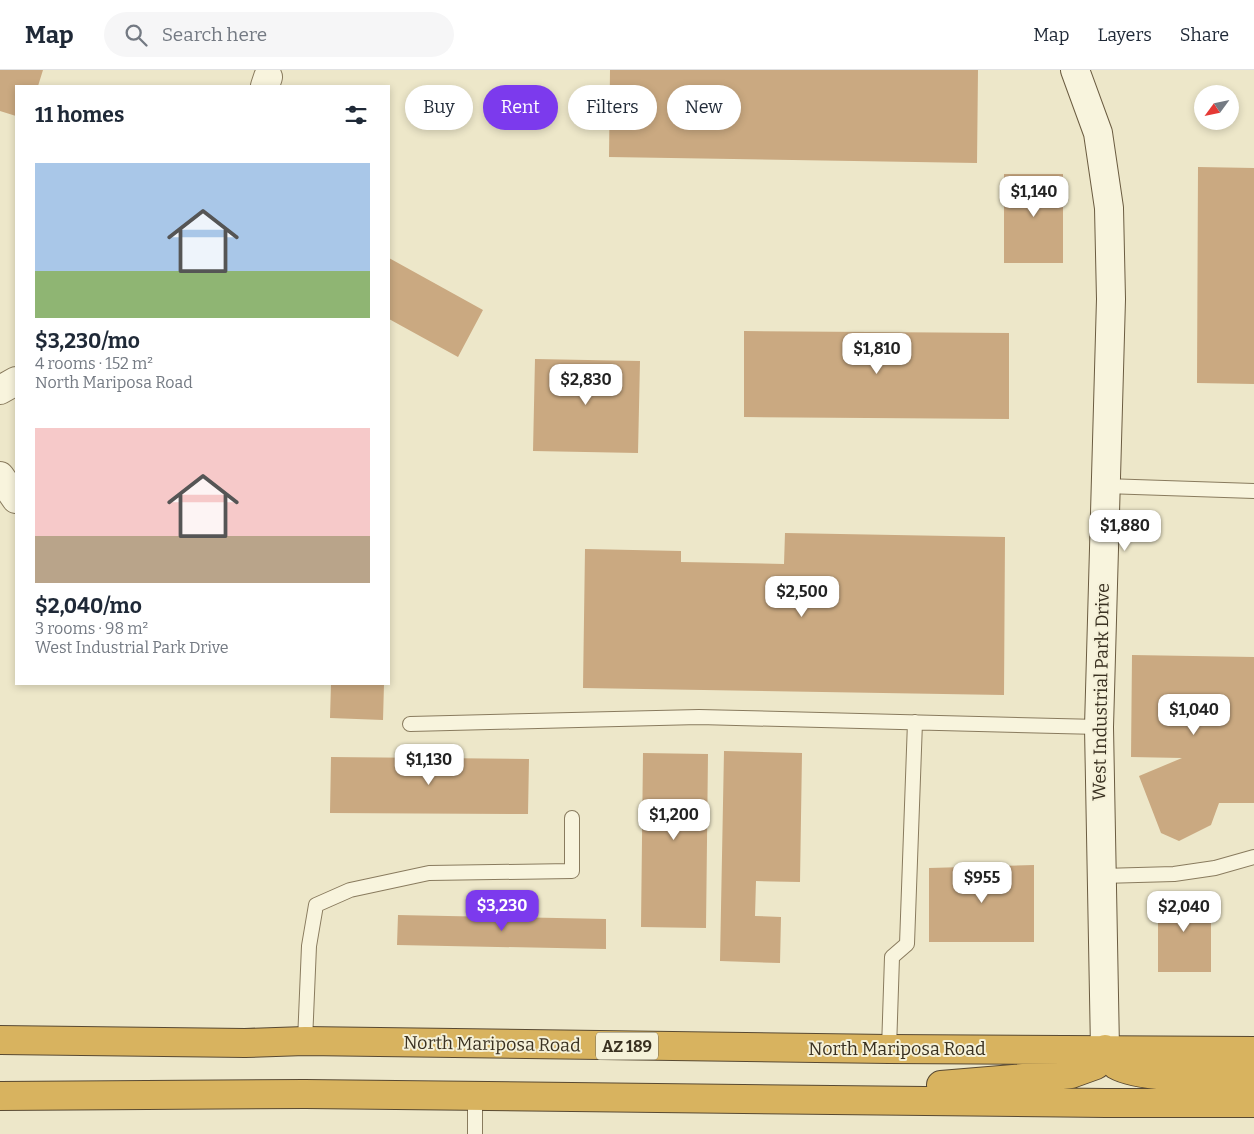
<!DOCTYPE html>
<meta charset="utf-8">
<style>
:root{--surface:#fff;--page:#f6f6f7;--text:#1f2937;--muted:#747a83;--line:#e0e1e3;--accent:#7c3aed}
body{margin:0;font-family:Bitter,serif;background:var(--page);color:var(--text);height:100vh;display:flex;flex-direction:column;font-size:19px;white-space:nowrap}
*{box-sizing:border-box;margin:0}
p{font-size:16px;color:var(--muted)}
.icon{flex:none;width:28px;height:28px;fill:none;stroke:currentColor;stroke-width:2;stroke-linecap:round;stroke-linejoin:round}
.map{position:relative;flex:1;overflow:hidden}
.panel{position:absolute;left:15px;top:15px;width:375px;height:600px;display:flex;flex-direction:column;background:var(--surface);border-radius:0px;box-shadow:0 2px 8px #0003}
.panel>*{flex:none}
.hud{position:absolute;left:405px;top:15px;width:475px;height:45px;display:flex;gap:10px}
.needle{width:32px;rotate:237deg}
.tools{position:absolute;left:1194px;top:15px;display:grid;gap:10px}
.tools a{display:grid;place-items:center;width:45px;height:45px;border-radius:50%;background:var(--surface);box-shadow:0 2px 8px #0003;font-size:25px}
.price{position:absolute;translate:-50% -42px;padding:0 11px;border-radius:10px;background:#fff;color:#222;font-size:16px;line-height:32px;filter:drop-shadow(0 1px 2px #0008)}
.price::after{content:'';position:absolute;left:50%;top:30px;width:15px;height:11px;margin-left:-8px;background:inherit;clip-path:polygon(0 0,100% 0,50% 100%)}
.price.active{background:var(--accent);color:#fff}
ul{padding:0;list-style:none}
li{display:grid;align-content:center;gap:10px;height:265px;padding:0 20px}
li span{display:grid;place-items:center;height:155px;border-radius:0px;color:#555}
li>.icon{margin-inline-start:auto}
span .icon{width:90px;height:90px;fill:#fffc;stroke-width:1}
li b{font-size:21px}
h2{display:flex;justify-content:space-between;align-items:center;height:60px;padding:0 20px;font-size:21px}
.pill{padding:0 18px;border-radius:22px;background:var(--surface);box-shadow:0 2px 8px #0003;font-size:18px;line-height:45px}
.pill.active{background:var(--accent);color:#fff}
header{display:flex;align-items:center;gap:30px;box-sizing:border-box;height:70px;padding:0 25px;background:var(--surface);border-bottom:1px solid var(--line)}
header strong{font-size:24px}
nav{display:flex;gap:28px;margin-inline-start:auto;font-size:18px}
.search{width:350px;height:45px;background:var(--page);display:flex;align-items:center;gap:12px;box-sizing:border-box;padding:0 18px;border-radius:28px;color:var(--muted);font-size:19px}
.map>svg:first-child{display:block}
.building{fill:#caa981}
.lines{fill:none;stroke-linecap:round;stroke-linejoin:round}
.lane-casing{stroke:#897b5e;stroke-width:16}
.street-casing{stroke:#897b5e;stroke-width:30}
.secondary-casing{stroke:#6b5c41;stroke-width:30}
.highway-casing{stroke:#584932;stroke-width:30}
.lane{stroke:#f8f4dd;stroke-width:14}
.street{stroke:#f8f4dd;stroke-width:28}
.secondary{stroke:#f8f4dd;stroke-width:28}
.highway{stroke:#d8b35f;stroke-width:28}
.labels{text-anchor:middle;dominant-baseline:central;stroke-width:4;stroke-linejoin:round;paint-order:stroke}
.shield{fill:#f5f1d9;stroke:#726b58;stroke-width:1}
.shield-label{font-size:16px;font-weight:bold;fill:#3a3121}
.street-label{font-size:18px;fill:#3a3121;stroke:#f5f1d9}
</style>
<header>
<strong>Map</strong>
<div class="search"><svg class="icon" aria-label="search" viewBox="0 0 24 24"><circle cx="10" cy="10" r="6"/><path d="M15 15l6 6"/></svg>Search here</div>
<nav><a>Map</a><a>Layers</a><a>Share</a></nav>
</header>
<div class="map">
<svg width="1254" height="1064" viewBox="0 0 1254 1064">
<rect width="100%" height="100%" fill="#ede7c9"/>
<path class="building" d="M0 0H43L38 16H16V46L0 41Z
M610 0H978L977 93 609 87Z
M1198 97 1254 98V314L1197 313Z
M1004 104H1063V193H1004Z
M389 188 483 240 458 287 389 249Z
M744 261 1009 263V349L744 347Z
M535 289 640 291 638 383 533 381Z
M785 463 1005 467 1004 625 583 618 585 479 681 481V492L784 494Z
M1132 585 1254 587V733H1219L1211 755 1179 771 1161 763 1139 706 1182 688 1131 687Z
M331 614H384L383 650 330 648Z
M724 681 802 683 800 812 756 811 755 846 781 847 780 893 720 891Z
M643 683 708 684 706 858 641 857Z
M331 687 529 689 528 744 330 743Z
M1034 795V872H929V798Z
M1158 824 1211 825V902H1158Z
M398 845 606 849V879L397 875Z"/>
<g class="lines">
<defs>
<path id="lane" d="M1105 416 1254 421
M410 654 699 647 1099 657
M1102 806 1174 804 1215 798 1254 787
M305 971 309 876 316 835 350 820 429 803 572 801V748
M889 979 892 887 907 874 915 652
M475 1025V1064"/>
<path id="street" d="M265 16 268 7
M0 320 16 311
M0 406 16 429"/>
<path id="secondary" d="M1075 0 1098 63 1109 138 1111 229 1099 657 1105 979"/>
<path id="highway" d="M0 970 245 973 305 971 889 979 1254 981
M1105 979C1108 985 1111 991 1116 995 1142 1010 1222 1007 1254 1008
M941 1015 1071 1004 1096 995 1102 988 1105 979
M0 1026 305 1024 1106 1033H1254"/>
</defs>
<use href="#lane" class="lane-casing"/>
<use href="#street" class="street-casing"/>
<use href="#secondary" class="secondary-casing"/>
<use href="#highway" class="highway-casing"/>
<use href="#lane" class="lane"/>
<use href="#street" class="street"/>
<use href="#secondary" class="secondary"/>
<use href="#highway" class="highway"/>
</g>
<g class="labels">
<rect class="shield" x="596" y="962.5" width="62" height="27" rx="4"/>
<g class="shield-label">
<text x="627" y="976">AZ 189</text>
</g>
<g class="street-label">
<text transform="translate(1101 622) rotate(-89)">West Industrial Park Drive</text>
<text transform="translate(492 974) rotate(1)">North Mariposa Road</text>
<text x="897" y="979">North Mariposa Road</text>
</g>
</g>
</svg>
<div class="tools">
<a><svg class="needle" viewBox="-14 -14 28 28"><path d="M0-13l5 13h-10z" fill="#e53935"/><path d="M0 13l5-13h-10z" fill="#747a83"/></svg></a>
</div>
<b class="price" style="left:1034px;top:148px">$1,140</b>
<b class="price" style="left:877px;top:305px">$1,810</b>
<b class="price" style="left:586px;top:336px">$2,830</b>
<b class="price" style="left:1125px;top:482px">$1,880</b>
<b class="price" style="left:802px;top:548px">$2,500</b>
<b class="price" style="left:1194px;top:666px">$1,040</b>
<b class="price" style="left:429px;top:716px">$1,130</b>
<b class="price" style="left:674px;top:771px">$1,200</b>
<b class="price" style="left:982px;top:834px">$955</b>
<b class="price active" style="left:502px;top:862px">$3,230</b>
<b class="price" style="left:1184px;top:863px">$2,040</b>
<div class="hud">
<a class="pill">Buy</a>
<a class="pill active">Rent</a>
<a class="pill">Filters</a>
<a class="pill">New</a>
</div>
<section class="panel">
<h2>11 homes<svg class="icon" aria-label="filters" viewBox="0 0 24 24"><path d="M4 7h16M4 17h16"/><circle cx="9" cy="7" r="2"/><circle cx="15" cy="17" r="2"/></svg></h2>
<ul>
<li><span style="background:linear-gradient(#a9c7e8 70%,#8fb573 0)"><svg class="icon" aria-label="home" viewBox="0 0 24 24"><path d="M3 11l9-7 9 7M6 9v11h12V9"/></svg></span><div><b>$3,230/mo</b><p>4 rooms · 152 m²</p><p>North Mariposa Road</p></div></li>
<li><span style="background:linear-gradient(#f6c9c9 70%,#b9a48a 0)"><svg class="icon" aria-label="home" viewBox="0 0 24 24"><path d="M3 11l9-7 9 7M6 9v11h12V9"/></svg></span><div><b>$2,040/mo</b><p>3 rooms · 98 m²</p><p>West Industrial Park Drive</p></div></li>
</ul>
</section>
</div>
